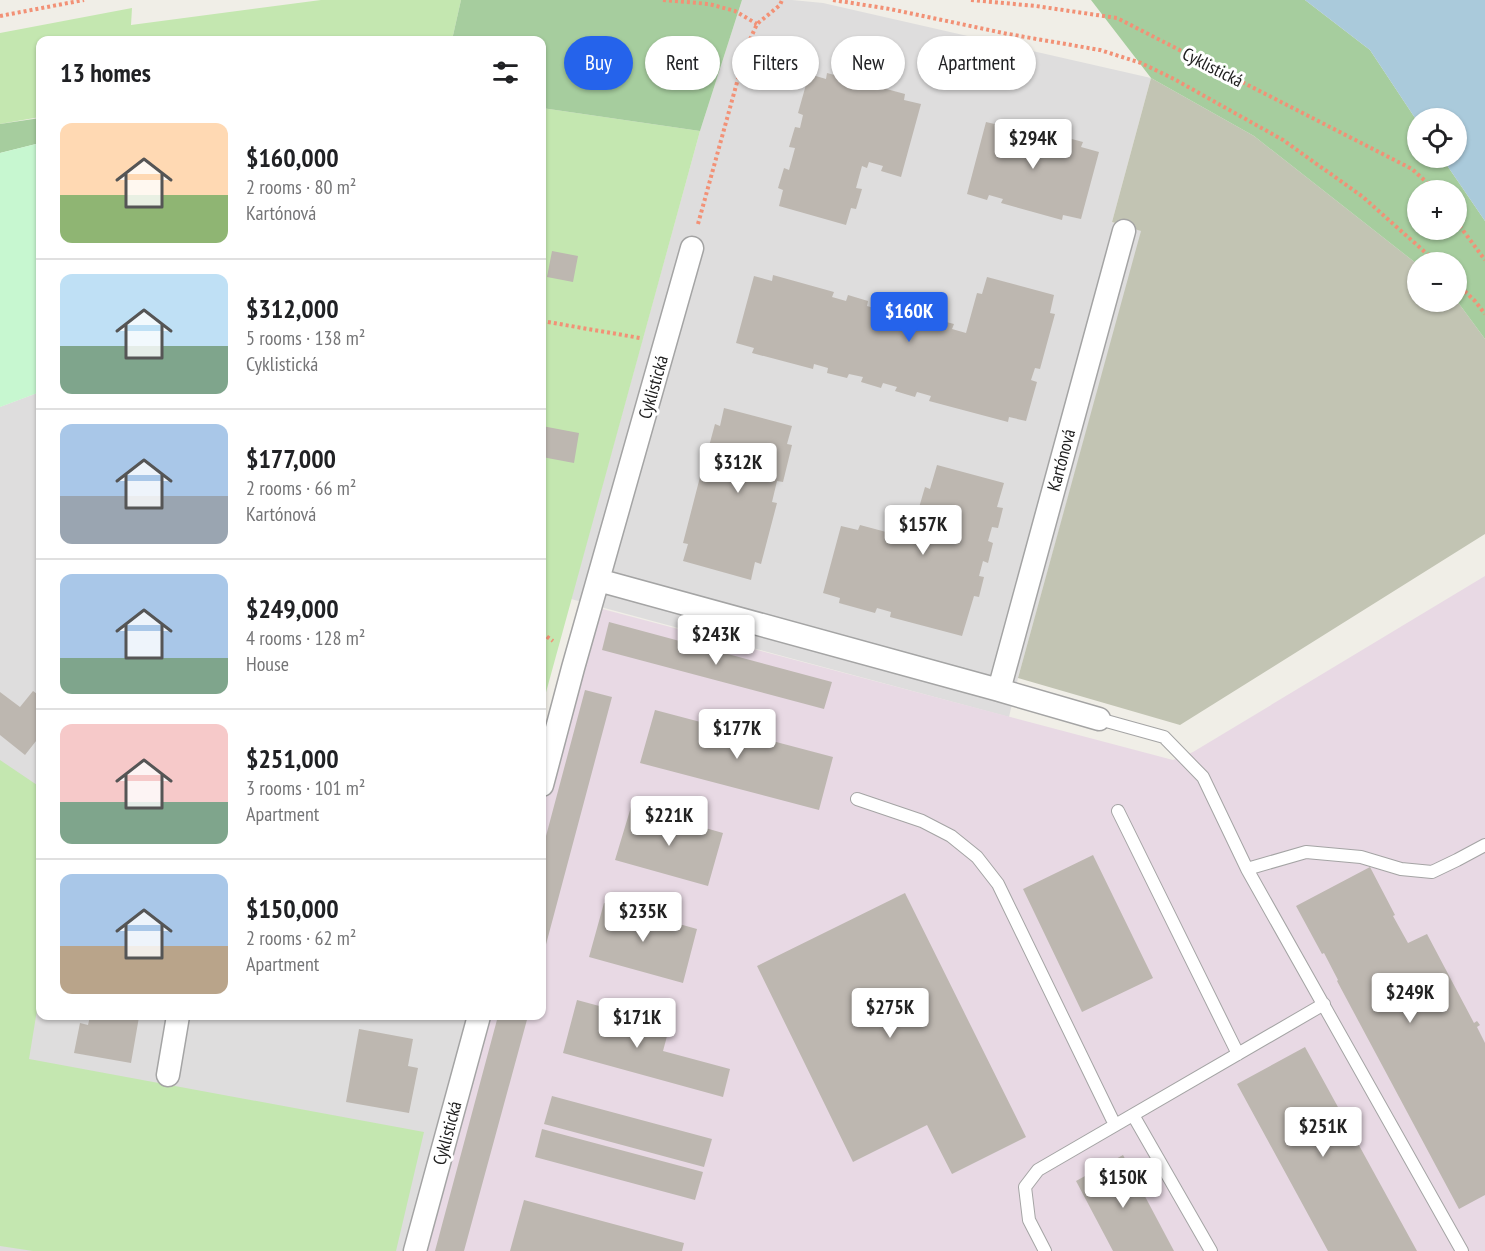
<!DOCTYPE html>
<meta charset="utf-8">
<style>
:root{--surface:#fff;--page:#f6f6f6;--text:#202124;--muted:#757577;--line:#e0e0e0;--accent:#2563eb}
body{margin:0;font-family:"PT Sans Narrow",sans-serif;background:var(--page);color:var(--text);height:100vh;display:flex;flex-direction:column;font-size:22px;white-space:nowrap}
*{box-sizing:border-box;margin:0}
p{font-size:20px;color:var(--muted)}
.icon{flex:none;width:33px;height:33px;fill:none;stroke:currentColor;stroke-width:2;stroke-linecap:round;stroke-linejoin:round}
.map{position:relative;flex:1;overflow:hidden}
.panel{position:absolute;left:36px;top:36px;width:510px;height:984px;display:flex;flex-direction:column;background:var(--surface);border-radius:12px;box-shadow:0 2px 4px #0004}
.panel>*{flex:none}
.banner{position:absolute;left:564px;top:36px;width:570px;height:54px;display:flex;gap:12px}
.fabs{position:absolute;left:1407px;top:108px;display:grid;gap:12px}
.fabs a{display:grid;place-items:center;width:60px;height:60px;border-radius:50%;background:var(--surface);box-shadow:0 2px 4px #0004;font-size:30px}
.price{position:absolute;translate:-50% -51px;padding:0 14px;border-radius:6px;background:#fff;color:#222;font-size:20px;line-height:39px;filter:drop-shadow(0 2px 3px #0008)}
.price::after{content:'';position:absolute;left:50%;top:36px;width:18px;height:14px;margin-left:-9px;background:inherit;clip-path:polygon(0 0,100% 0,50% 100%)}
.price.current{background:var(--accent);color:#fff}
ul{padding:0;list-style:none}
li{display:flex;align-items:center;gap:18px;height:150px;padding:0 24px}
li+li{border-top:2px solid var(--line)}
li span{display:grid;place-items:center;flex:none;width:168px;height:120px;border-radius:12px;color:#555}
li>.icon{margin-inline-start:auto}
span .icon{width:72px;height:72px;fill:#fffc;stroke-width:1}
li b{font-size:26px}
h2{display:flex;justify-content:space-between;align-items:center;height:72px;padding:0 24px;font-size:26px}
.tag{padding:0 21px;border-radius:27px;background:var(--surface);box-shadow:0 2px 4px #0004;font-size:21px;line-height:54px}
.tag.current{background:var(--accent);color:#fff}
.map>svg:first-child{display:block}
.residential{fill:#dedddd}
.industrial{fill:#e8d9e4}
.construction{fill:#c2c4b3}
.grass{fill:#c4e7b0}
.forest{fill:#a6cd9e;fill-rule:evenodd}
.park{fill:#c7f7d0}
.water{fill:#aacadb}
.building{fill:#bdb7b0}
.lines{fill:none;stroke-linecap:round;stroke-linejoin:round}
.service-casing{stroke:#a4a4a4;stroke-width:14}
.minor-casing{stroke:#a4a4a4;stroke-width:25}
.path{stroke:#f29176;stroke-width:4;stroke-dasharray:3 3;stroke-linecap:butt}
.service{stroke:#fff;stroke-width:12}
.minor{stroke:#fff;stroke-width:22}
.labels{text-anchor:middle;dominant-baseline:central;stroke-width:6;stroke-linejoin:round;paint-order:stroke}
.street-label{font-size:18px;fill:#202020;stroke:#fff}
</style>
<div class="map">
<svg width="1485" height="1251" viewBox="0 0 1485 1251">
<rect width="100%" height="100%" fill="#f0eee7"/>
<path class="residential" d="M742 0H792L823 3 1151 78 1112 222 1142 231 1018 678 1009 717 571 599 700 131Z
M40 392V1016H488L427 1251H0V407Z"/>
<path class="industrial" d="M1485 576V1251H427L488 1016H542V811L595 607 1173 760 1193 752Z"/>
<path class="construction" d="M1151 78 1254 136 1417 264 1418 302 1457 301 1485 339V534L1180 725 1018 678 1141 231 1112 222Z"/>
<path class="grass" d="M321 0H461L452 40H40V117L0 124V33L132 8 131 25Z
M542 108 700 131 542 707Z
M0 760 40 787V992L29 1059 424 1132 396 1251H33L0 1246Z"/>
<path class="forest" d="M461 0H742L700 131 542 108V40H452Z
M1091 0H1305L1370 50 1417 121 1418 158H1442L1485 221V339L1457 301 1456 262H1418L1417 264 1254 136 1151 78ZM1418 190H1456V230H1418Z
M40 118V143L0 153V124Z"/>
<path class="park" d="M40 143V392L0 407V153Z"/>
<path class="water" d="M1305 0H1485V221L1442 158H1456V118H1418L1417 121 1370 50Z"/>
<path class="building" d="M827 73 905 94 904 100 921 104 901 177 881 171 883 166 869 162 867 168 862 166 856 188 862 189 856 209 851 208 846 225 779 206 783 190 778 188 784 168 789 170 795 148 789 147 795 127 800 128 803 115 798 113 809 74 826 79Z
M1005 121 1083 142 1081 147 1099 152 1081 219 1063 215 1062 220 1001 203 1003 199 989 195 987 200 967 194 986 122 1003 126Z
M552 251 578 256 573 282 547 277Z
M773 275 834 292 832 297 846 301 848 295 868 301 867 306 881 310 882 305 902 310 901 315 915 319 916 314 954 324 952 329 966 333 977 293 982 294 987 277 1054 295 1050 313 1055 314 1040 369 1035 368 1031 380 1037 382 1026 421 1009 417 1008 422 929 401 931 396 917 392 915 397 895 391 897 387 883 383 881 388 861 382 863 377 849 374 847 378 827 373 828 368 814 364 813 369 752 353 754 348 736 343 754 276 772 281Z
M724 408 792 426 787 444 792 445 783 482 777 481 772 502 777 503 761 564 755 562 751 580 683 561 688 544 683 543 700 477 705 479 710 462 705 461 715 424 720 426Z
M542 426 579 433 574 463 542 457Z
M937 465 1004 483 997 507 1003 508 998 528 992 527 988 541 993 543 988 563 983 561 979 576 984 577 979 597 974 596 962 636 890 617 891 612 877 608 875 613 839 603 840 598 823 593 841 526 858 530 860 525 916 540 922 519 916 518 925 487 930 489Z
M609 622 832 682 824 709 602 650Z
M585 690 612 697 544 952 542 951V851Z
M33 691 40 696V736L25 755 0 735V692L20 707Z
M655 710 833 757 819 810 640 763Z
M631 807 723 833 708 886 615 860Z
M1093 855 1153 978 1082 1012 1023 889Z
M1370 867 1395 915 1393 916 1408 943 1427 934 1474 1023 1477 1021 1480 1025 1477 1027 1485 1043V1195L1459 1209 1337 981 1338 980 1324 953 1322 954 1296 906Z
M905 893 1026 1137 952 1174 927 1125 853 1162 757 966Z
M604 903 697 929 683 983 589 957Z
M577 1000 670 1025 663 1051 730 1069 723 1097 563 1053Z
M90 1016H130L139 1017 131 1063 74 1053 80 1023 88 1025Z
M498 1016H528L464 1251H435Z
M359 1029 413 1039 408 1066 418 1068 409 1113 346 1102Z
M1305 1047 1417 1251H1328L1237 1084Z
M552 1096 712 1139 704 1167 544 1124Z
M542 1129 703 1172 695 1200 535 1157Z
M1123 1155 1174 1251H1113L1076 1181Z
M524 1200 684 1243 682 1251H510Z"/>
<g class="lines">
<defs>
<path id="service" d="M1099 719 1164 737 1203 777 1247 869 1462 1251
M857 799 922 821 951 836 977 857 998 884 1115 1125
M1118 811 1238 1054
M1247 869 1306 852 1361 857 1401 869 1432 872 1457 860 1485 845
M1133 1115 1211 1251
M1045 1251 1029 1220 1025 1187 1038 1170 1324 1004"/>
<path id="minor" d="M598 580 999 690 1124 231
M999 690 1099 719
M542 785 573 668 692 248
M168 1075 178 1016
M415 1251 479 1016"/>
</defs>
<use href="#service" class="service-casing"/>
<use href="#minor" class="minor-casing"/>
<path class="path" d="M663 0 709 4 735 11 757 24
M833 0 890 9 1008 34 1100 50 1141 63 1174 79 1283 140 1363 197 1436 262
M971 0 1036 6 1117 18 1412 169 1435 190
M0 16 84 0
M1456 221 1485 260
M698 224 747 46 757 24 780 5 782 0
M1456 283 1475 301 1485 314
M542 321 640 338
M542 633 553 641"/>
<use href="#service" class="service"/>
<use href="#minor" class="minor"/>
</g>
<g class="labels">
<g class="street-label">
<text transform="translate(1213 67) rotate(27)">Cyklistická</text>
<text transform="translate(653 387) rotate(-74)">Cyklistická</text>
<text transform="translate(1061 460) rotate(-75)">Kartónová</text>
<text transform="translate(447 1133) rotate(-75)">Cyklistická</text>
</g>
</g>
</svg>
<div class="fabs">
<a><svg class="icon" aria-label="locate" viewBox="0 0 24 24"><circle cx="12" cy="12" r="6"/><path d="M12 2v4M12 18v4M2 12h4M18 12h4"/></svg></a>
<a>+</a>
<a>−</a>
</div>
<b class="price" style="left:1033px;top:170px">$294K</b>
<b class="price current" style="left:909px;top:343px">$160K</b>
<b class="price" style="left:738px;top:494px">$312K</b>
<b class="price" style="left:923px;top:556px">$157K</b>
<b class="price" style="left:716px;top:666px">$243K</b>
<b class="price" style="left:737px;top:760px">$177K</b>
<b class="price" style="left:669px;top:847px">$221K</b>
<b class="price" style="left:643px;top:943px">$235K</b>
<b class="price" style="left:1410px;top:1024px">$249K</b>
<b class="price" style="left:890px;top:1039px">$275K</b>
<b class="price" style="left:637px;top:1049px">$171K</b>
<b class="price" style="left:1323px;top:1158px">$251K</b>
<b class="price" style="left:1123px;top:1209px">$150K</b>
<div class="banner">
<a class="tag current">Buy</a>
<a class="tag">Rent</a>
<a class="tag">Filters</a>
<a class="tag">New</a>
<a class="tag">Apartment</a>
</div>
<section class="panel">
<h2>13 homes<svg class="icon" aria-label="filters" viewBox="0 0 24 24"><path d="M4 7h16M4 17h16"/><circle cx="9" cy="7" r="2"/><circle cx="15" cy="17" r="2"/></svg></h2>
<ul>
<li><span style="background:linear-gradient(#ffd9b3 60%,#8fb573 0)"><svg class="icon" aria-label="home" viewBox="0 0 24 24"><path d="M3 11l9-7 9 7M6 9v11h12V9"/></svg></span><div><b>$160,000</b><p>2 rooms · 80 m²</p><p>Kartónová</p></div></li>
<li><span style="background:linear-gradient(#bfe0f5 60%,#7fa58c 0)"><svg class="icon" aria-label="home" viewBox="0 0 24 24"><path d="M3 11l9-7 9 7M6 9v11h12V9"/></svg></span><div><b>$312,000</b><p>5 rooms · 138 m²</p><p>Cyklistická</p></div></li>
<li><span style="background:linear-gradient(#a9c7e8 60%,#9aa5b1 0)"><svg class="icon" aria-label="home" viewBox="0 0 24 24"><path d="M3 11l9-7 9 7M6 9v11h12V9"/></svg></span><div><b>$177,000</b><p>2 rooms · 66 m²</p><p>Kartónová</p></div></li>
<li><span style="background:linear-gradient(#a9c7e8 70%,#7fa58c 0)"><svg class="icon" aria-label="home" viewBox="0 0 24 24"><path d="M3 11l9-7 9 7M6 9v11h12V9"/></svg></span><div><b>$249,000</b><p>4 rooms · 128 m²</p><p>House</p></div></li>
<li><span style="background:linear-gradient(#f6c9c9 65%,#7fa58c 0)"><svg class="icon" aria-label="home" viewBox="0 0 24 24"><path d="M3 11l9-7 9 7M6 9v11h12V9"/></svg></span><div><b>$251,000</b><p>3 rooms · 101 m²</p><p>Apartment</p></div></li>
<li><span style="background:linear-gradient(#a9c7e8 60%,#b9a48a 0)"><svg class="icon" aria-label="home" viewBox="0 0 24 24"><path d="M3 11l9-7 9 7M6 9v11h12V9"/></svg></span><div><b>$150,000</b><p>2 rooms · 62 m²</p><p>Apartment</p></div></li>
</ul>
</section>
</div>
